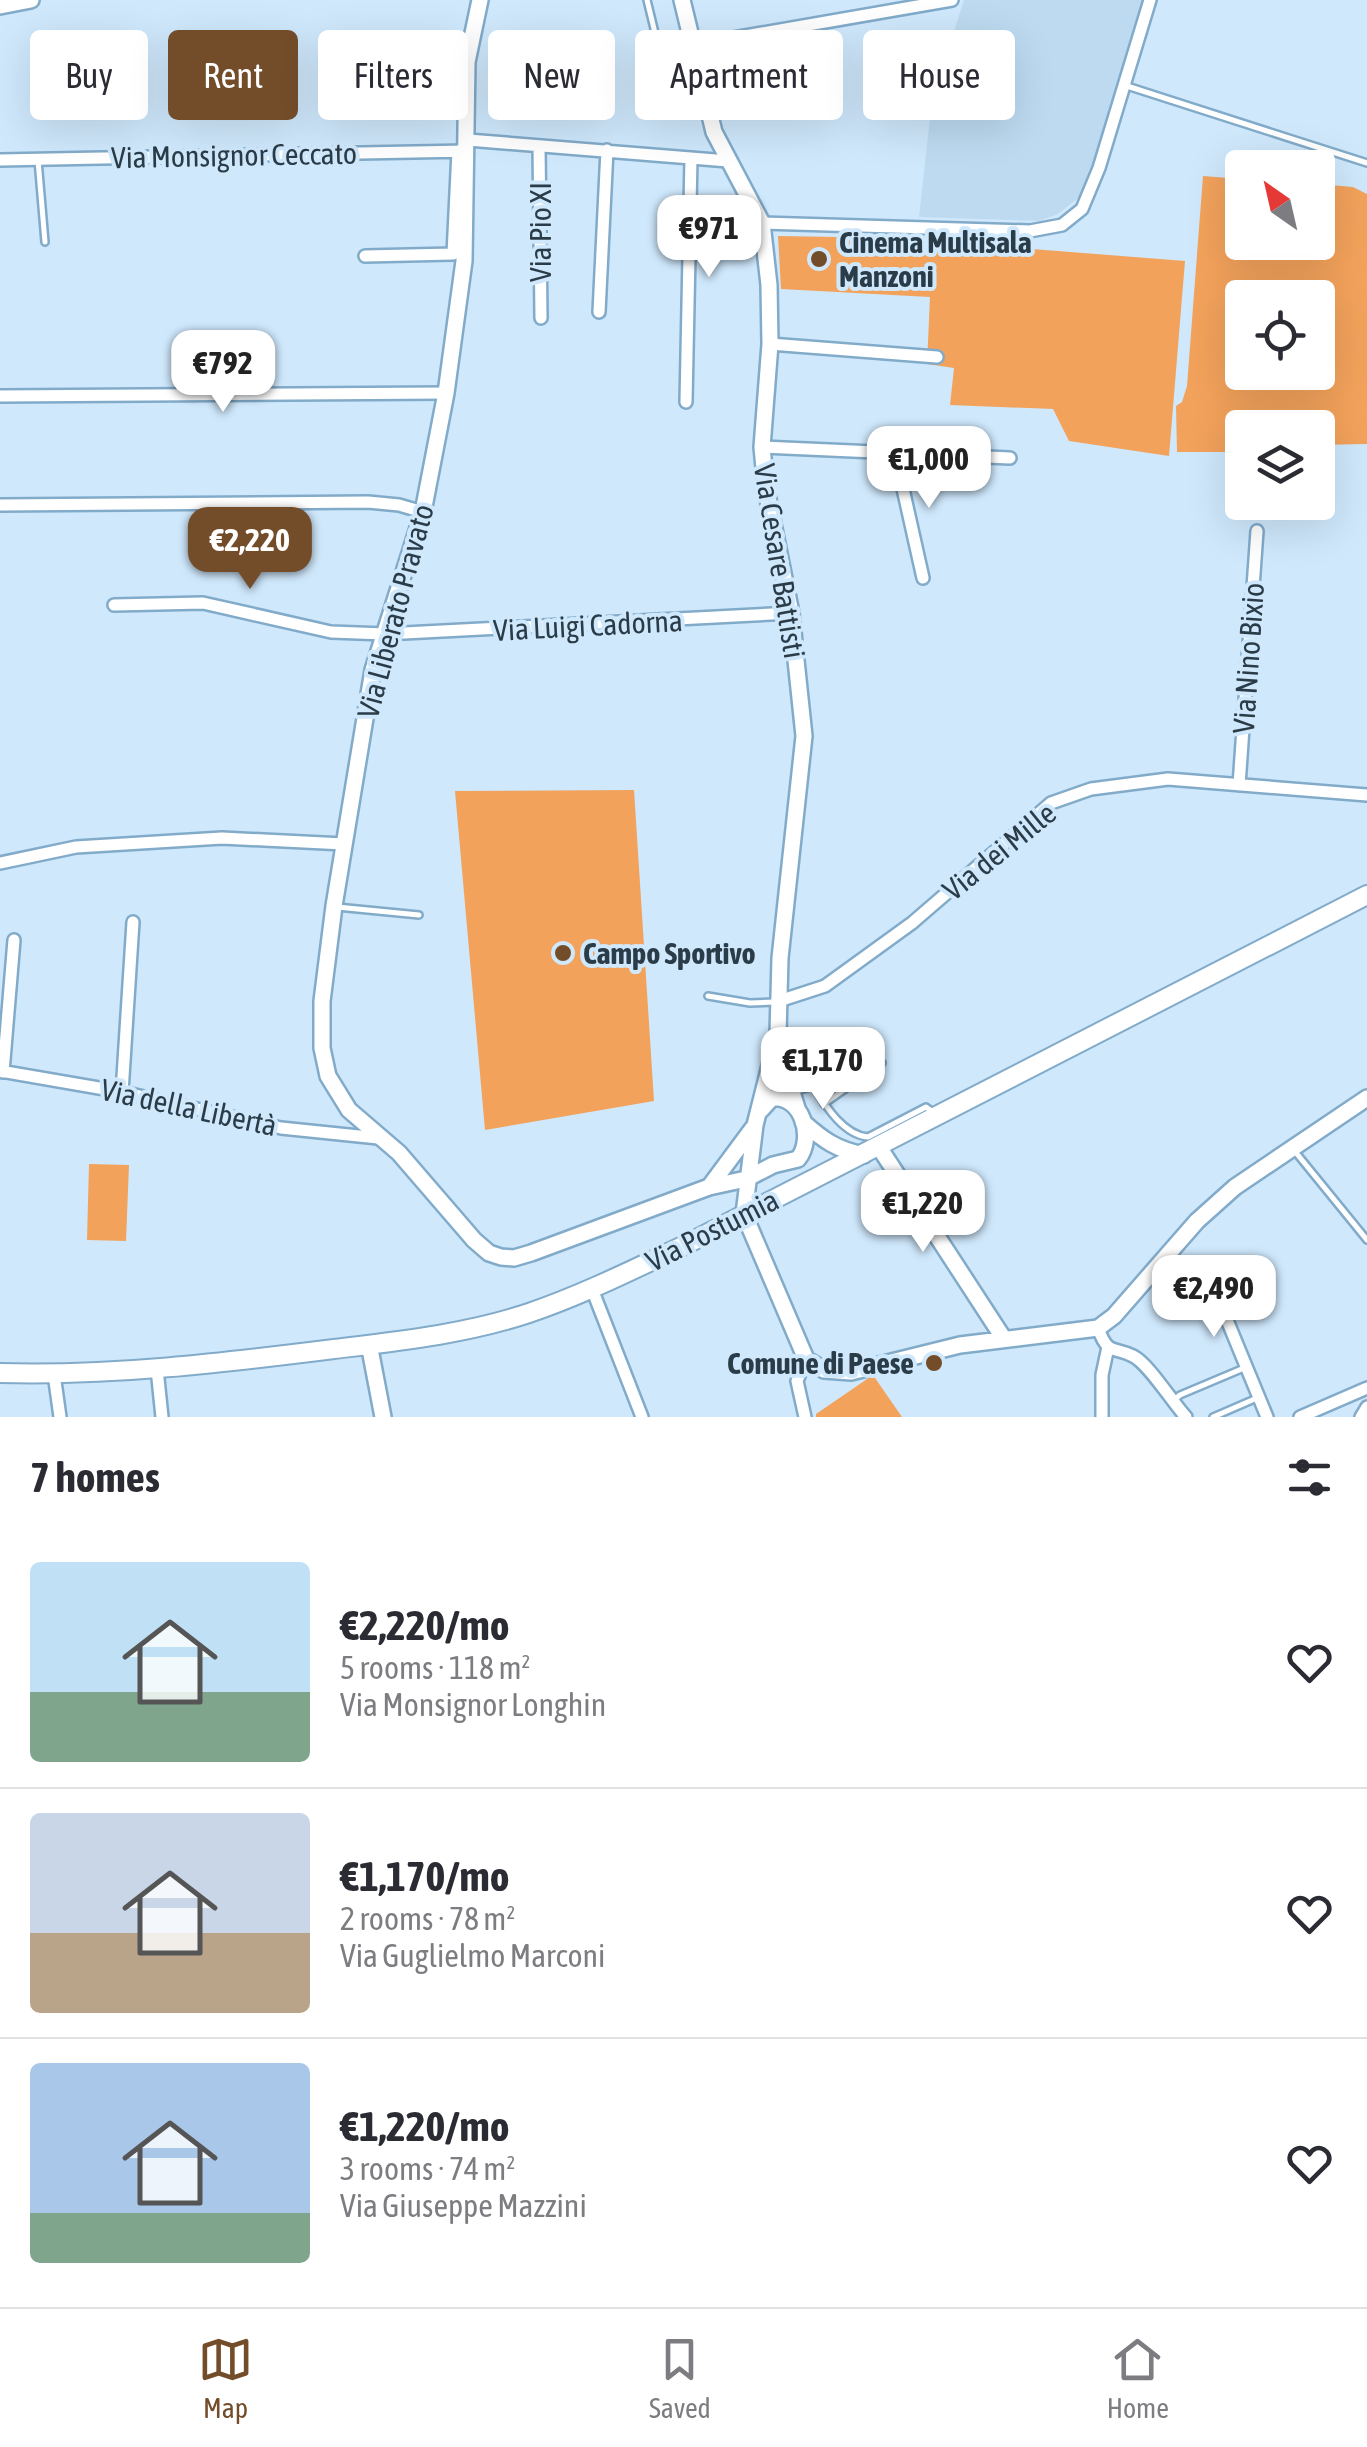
<!DOCTYPE html>
<meta charset="utf-8">
<style>
:root{--surface:#fff;--page:#f7f7f7;--text:#2b2b33;--muted:#7c7c81;--line:#e1e1e2;--accent:#734c2a}
body{margin:0;font-family:"Asap Condensed",sans-serif;background:var(--page);color:var(--text);height:100vh;display:flex;flex-direction:column;font-size:38px;white-space:nowrap}
*{box-sizing:border-box;margin:0}
p{font-size:32px;color:var(--muted)}
.icon{flex:none;width:55px;height:55px;fill:none;stroke:currentColor;stroke-width:2;stroke-linecap:round;stroke-linejoin:round}
.map{position:relative;height:1417px;overflow:hidden}
.sheet{display:flex;flex-direction:column;background:var(--surface);flex:1}
.sheet>*{flex:none}
.top-card{position:absolute;left:30px;top:30px;width:1308px;height:90px;display:flex;gap:20px}
.needle{width:65px;rotate:326deg}
.buttons{position:absolute;left:1225px;top:150px;display:grid;gap:20px}
.buttons a{display:grid;place-items:center;width:110px;height:110px;border-radius:10px;background:var(--surface);box-shadow:0 10px 40px #0002;font-size:50px}
.price{position:absolute;translate:-50% -85px;padding:0 22px;border-radius:20px;background:#fff;color:#222;font-size:32px;line-height:65px;filter:drop-shadow(0 2px 5px #0008)}
.price::after{content:'';position:absolute;left:50%;top:60px;width:30px;height:22px;margin-left:-15px;background:inherit;clip-path:polygon(0 0,100% 0,50% 100%)}
.price.current{background:var(--accent);color:#fff}
ul{padding:0;list-style:none}
li{display:flex;align-items:center;gap:30px;height:250px;padding:0 30px}
li+li{border-top:2px solid var(--line)}
li span{display:grid;place-items:center;flex:none;width:280px;height:200px;border-radius:10px;color:#555}
li>.icon{margin-inline-start:auto}
span .icon{width:120px;height:120px;fill:#fffc;stroke-width:1}
li b{font-size:42px}
h2{display:flex;justify-content:space-between;align-items:center;height:120px;padding:0 30px;font-size:42px}
.pill{padding:0 35px;border-radius:10px;background:var(--surface);box-shadow:0 10px 40px #0002;font-size:35px;line-height:90px}
.pill.current{background:var(--accent);color:#fff}
.menu{display:flex;justify-content:space-around;align-items:center;height:140px;border-top:2px solid var(--line);background:var(--surface);font-size:28px;color:var(--muted)}
.menu a{display:grid;justify-items:center;gap:5px}
.menu .current{color:var(--accent)}
.map>svg:first-child{display:block}
.built{fill:#bddaf0}
.green{fill:#f2a25b;fill-rule:evenodd}
.lines{fill:none;stroke-linecap:round;stroke-linejoin:round}
.lane-casing{stroke:#82abca;stroke-width:10}
.street-casing{stroke:#82abca;stroke-width:16}
.secondary-casing{stroke:#82abca;stroke-width:20}
.primary-casing{stroke:#82abca;stroke-width:22}
.lane{stroke:#fff;stroke-width:5}
.street{stroke:#fff;stroke-width:11}
.secondary{stroke:#fff;stroke-width:15}
.primary{stroke:#fff;stroke-width:18}
.poi-dot{fill:#734c2a;stroke:#cfe8fc;stroke-width:4}
.labels{text-anchor:middle;dominant-baseline:central;stroke-width:8;stroke-linejoin:round;paint-order:stroke}
.street-label{font-size:30px;fill:#2b3c49;stroke:#cfe8fc}
.poi-label{font-size:30px;font-weight:bold;fill:#2b3c49;stroke:#cfe8fc;text-anchor:start}
</style>
<div class="map">
<svg width="1367" height="1417" viewBox="0 0 1367 1417">
<rect width="100%" height="100%" fill="#cfe8fc"/>
<path class="built" d="M964 0H1143L1119 94 1090 181 1083 194 1058 214 1039 221 919 217 932 100Z"/>
<path class="green" d="M1203 176 1242 179V242H1318V184L1353 187 1367 194V444L1318 445V428H1242V452H1177L1176 406 1182 402 1187 386ZM1242 298H1318V372H1242Z
M778 236 961 239 969 244 1185 261 1169 456 1069 441 1053 409 950 405 954 368 927 364 930 297 781 289Z
M634 790 654 1101 485 1130 455 791Z
M89 1164 129 1165 126 1241 87 1240Z
M873 1375 902 1417H816V1414Z"/>
<g class="lines">
<defs>
<path id="lane" d="M647 0 657 41
M1127 86 1367 163
M38 160 45 242
M337 907 419 915
M708 996 750 1003 774 1002
M783 1034 798 1052 813 1086
M797 1091 813 1086C825 1105 843 1135 868 1137L926 1107 933 1112
M824 1104 882 1063
M1293 1149 1367 1240
M1173 1401 1180 1395 1244 1368
M1213 1417 1257 1398"/>
<path id="street" d="M693 45 952 0
M468 140 728 161
M539 146 541 318
M0 160 467 151
M762 223 1030 231 1062 225 1082 209 1099 168 1150 0
M365 256 453 254 458 151
M599 312 607 150
M770 344 937 357
M0 396 446 393
M686 402 691 158
M762 447 1010 458
M895 453 923 578
M0 505 368 502 399 505 423 512
M114 605 203 603 331 632 385 634 791 613
M1239 785 1257 531
M0 863 76 847 222 838 344 844
M779 1001 825 986 912 923 1051 803 1091 789 1168 779 1367 795
M0 1071 122 1092 281 1128 378 1138
M3 1072 14 940
M122 1092 133 922
M1160 1265 1227 1320 1267 1417
M592 1289 642 1417
M1098 1328C1108 1356 1113 1346 1133 1356 1149 1364 1172 1402 1186 1417
M157 1369 162 1417
M54 1374 60 1417
M805 1417 797 1381 806 1359
M1102 1417V1375L1108 1347
M1300 1417 1367 1388
M1361 1417 1367 1407"/>
<path id="secondary" d="M480 0 467 62 464 261 446 393 423 512 373 670 334 906 322 1001V1048L328 1076 349 1110 399 1153 474 1240 489 1253 501 1257 514 1258 531 1253 709 1187 746 1179 773 1165 798 1159C815 1138 802 1095 772 1098L760 1111
M682 0 714 132 762 223 769 285 770 344 762 447 766 489 791 613 804 736 780 958 778 1034 755 1125 744 1214 806 1359 824 1370 851 1372 960 1345 1098 1328 1114 1316 1197 1221 1235 1187 1367 1098
M0 6 31 0
M777 1045 797 1108
M803 1122C823 1140 837 1150 864 1155
M879 1147 1004 1339
M710 1186 753 1128
M369 1344 383 1417"/>
<path id="primary" d="M0 1373C113 1376 222 1363 334 1349 400 1341 466 1334 529 1313 582 1295 632 1270 683 1246L1367 895"/>
</defs>
<use href="#lane" class="lane-casing"/>
<use href="#street" class="street-casing"/>
<use href="#secondary" class="secondary-casing"/>
<use href="#primary" class="primary-casing"/>
<use href="#lane" class="lane"/>
<use href="#street" class="street"/>
<use href="#secondary" class="secondary"/>
<use href="#primary" class="primary"/>
</g>
<g class="poi-dot">
<circle cx="819" cy="259" r="10"/>
<circle cx="563" cy="953" r="10"/>
<circle cx="934" cy="1363" r="10"/>
</g>
<g class="labels">
<g class="street-label">
<text transform="translate(234 155) rotate(-1)">Via Monsignor Ceccato</text>
<text transform="translate(540 232) rotate(-90)">Via Pio XI</text>
<text transform="translate(780 561) rotate(81)">Via Cesare Battisti</text>
<text transform="translate(395 611) rotate(-75)">Via Liberato Pravato</text>
<text transform="translate(588 625) rotate(-3)">Via Luigi Cadorna</text>
<text transform="translate(1248 658) rotate(-86)">Via Nino Bixio</text>
<text transform="translate(999 851) rotate(-39)">Via dei Mille</text>
<text transform="translate(189 1107) rotate(12)">Via della Libertà</text>
<text transform="translate(712 1230) rotate(-27)">Via Postumia</text>
</g>
<g class="poi-label">
<text x="839" y="242">Cinema Multisala<tspan x="839" dy="34">Manzoni</tspan></text>
<text x="583" y="953">Campo Sportivo</text>
<text x="914" y="1363" text-anchor="end">Comune di Paese</text>
</g>
</g>
</svg>
<div class="buttons">
<a><svg class="needle" viewBox="-14 -14 28 28"><path d="M0-13l5 13h-10z" fill="#e53935"/><path d="M0 13l5-13h-10z" fill="#7c7c81"/></svg></a>
<a><svg class="icon" aria-label="locate" viewBox="0 0 24 24"><circle cx="12" cy="12" r="6"/><path d="M12 2v4M12 18v4M2 12h4M18 12h4"/></svg></a>
<a><svg class="icon" aria-label="layers" viewBox="0 0 24 24"><path d="M12 4l9 5-9 5-9-5zM3 14l9 5 9-5"/></svg></a>
</div>
<b class="price" style="left:709px;top:280px">€971</b>
<b class="price" style="left:223px;top:415px">€792</b>
<b class="price" style="left:929px;top:511px">€1,000</b>
<b class="price current" style="left:250px;top:592px">€2,220</b>
<b class="price" style="left:823px;top:1112px">€1,170</b>
<b class="price" style="left:923px;top:1255px">€1,220</b>
<b class="price" style="left:1214px;top:1340px">€2,490</b>
<div class="top-card">
<a class="pill">Buy</a>
<a class="pill current">Rent</a>
<a class="pill">Filters</a>
<a class="pill">New</a>
<a class="pill">Apartment</a>
<a class="pill">House</a>
</div>
</div>
<section class="sheet">
<h2>7 homes<svg class="icon" aria-label="filters" viewBox="0 0 24 24"><path d="M4 7h16M4 17h16"/><circle cx="9" cy="7" r="2"/><circle cx="15" cy="17" r="2"/></svg></h2>
<ul>
<li><span style="background:linear-gradient(#bfe0f5 65%,#7fa58c 0)"><svg class="icon" aria-label="home" viewBox="0 0 24 24"><path d="M3 11l9-7 9 7M6 9v11h12V9"/></svg></span><div><b>€2,220/mo</b><p>5 rooms · 118 m²</p><p>Via Monsignor Longhin</p></div><svg class="icon" aria-label="heart" viewBox="0 0 24 24"><path d="M12 20l-8-8c-3-5 5-10 8-4 3-6 11-1 8 4z"/></svg></li>
<li><span style="background:linear-gradient(#c9d6e8 60%,#b9a48a 0)"><svg class="icon" aria-label="home" viewBox="0 0 24 24"><path d="M3 11l9-7 9 7M6 9v11h12V9"/></svg></span><div><b>€1,170/mo</b><p>2 rooms · 78 m²</p><p>Via Guglielmo Marconi</p></div><svg class="icon" aria-label="heart" viewBox="0 0 24 24"><path d="M12 20l-8-8c-3-5 5-10 8-4 3-6 11-1 8 4z"/></svg></li>
<li><span style="background:linear-gradient(#a9c7e8 75%,#7fa58c 0)"><svg class="icon" aria-label="home" viewBox="0 0 24 24"><path d="M3 11l9-7 9 7M6 9v11h12V9"/></svg></span><div><b>€1,220/mo</b><p>3 rooms · 74 m²</p><p>Via Giuseppe Mazzini</p></div><svg class="icon" aria-label="heart" viewBox="0 0 24 24"><path d="M12 20l-8-8c-3-5 5-10 8-4 3-6 11-1 8 4z"/></svg></li>
</ul>
</section>
<nav class="menu">
<a class="current"><svg class="icon" aria-label="map" viewBox="0 0 24 24"><path d="M3 6l6-2 6 2 6-2v14l-6 2-6-2-6 2zM9 4v14M15 6v14"/></svg>Map</a>
<a><svg class="icon" aria-label="saved" viewBox="0 0 24 24"><path d="M7 4h10v16l-5-4-5 4z"/></svg>Saved</a>
<a><svg class="icon" aria-label="home" viewBox="0 0 24 24"><path d="M3 11l9-7 9 7M6 9v11h12V9"/></svg>Home</a>
</nav>
